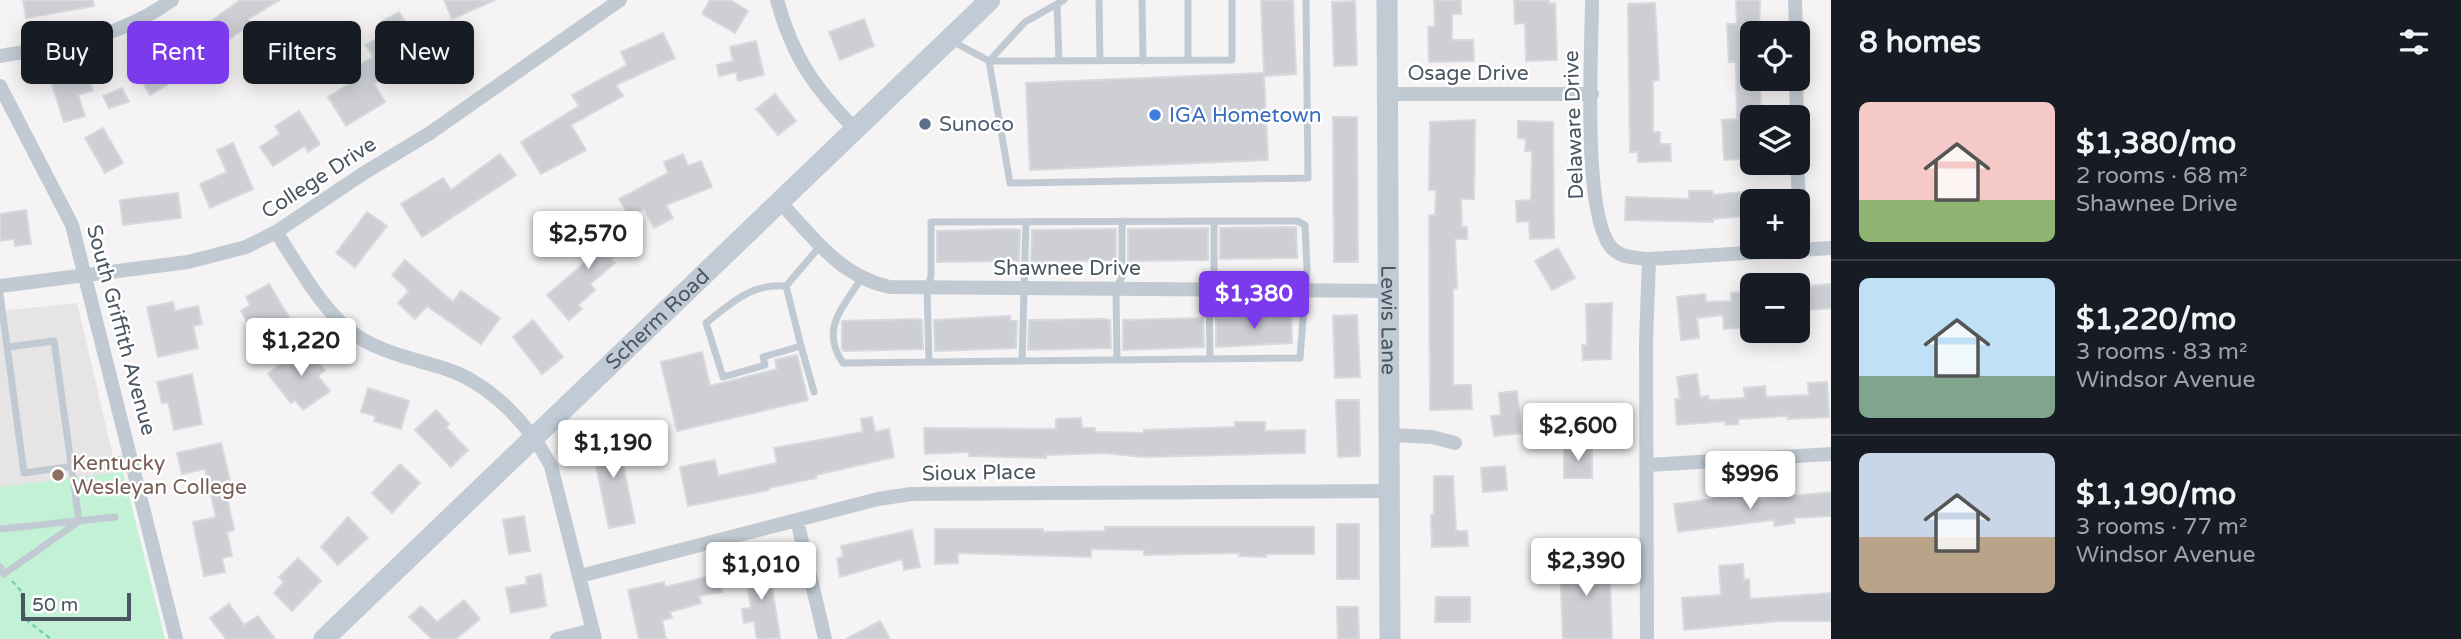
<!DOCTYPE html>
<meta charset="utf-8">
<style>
:root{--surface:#171b24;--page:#20242c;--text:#f1f3f6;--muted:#9ea1a6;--line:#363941;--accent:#7c3aed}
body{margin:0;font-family:"Varela Round",sans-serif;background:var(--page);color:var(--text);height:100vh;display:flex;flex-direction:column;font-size:26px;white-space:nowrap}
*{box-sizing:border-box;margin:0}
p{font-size:23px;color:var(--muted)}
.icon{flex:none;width:38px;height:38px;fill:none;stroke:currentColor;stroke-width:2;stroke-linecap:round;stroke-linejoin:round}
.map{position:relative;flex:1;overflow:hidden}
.drawer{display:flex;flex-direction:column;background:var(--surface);width:630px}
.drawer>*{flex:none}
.guide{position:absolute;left:21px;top:21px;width:665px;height:63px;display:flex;gap:14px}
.buttons{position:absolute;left:1740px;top:21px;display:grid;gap:14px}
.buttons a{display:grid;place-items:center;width:70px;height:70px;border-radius:10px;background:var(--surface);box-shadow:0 4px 18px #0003;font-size:35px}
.scale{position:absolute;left:21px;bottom:18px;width:110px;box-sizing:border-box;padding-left:7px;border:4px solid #4a5661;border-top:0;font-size:19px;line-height:24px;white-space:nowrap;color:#4a5661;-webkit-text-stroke:5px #fff;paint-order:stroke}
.price{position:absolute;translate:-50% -60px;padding:0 16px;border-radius:7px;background:#fff;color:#222;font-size:23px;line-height:46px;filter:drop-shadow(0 2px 4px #0008)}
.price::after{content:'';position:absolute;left:50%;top:42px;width:21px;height:16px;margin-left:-10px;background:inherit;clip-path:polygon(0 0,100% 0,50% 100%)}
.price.selected{background:var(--accent);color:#fff}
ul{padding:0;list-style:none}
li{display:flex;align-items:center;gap:21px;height:175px;padding:0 28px}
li+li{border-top:2px solid var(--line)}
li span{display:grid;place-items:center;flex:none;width:196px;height:140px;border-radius:10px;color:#555}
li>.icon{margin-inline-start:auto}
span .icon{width:84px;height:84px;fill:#fffc;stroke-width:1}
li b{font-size:30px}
h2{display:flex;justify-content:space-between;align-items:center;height:84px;padding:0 28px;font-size:30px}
.chip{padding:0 24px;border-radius:10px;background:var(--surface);box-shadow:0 4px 18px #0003;font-size:24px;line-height:63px}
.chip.selected{background:var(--accent);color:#fff}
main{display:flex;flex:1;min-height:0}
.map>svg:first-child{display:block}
.education{fill:#e6e4e5}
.green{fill:#c3f1d5}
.building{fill:#cdcfd5;stroke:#d7d9de;stroke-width:2}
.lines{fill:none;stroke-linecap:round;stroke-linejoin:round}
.path{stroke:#7ad0a6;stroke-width:2.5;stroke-dasharray:5 3.5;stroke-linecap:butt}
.lane{stroke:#c1cad2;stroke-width:7}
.street{stroke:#c1cad2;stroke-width:14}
.secondary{stroke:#c1cbd6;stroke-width:21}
.shop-dot{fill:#3f7fe0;stroke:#fff;stroke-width:2.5}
.service-dot{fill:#5c6f8a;stroke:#fff;stroke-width:2.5}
.education-dot{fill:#8d6e63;stroke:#fff;stroke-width:2.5}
.labels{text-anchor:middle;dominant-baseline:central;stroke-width:5;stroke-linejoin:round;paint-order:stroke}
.street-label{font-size:21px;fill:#4a5661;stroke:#fff}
.shop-label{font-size:21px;fill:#366cbe;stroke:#fff;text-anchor:start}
.service-label{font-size:21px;fill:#4e5e75;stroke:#fff;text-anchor:start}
.education-label{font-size:21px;fill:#785e54;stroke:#fff;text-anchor:start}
</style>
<main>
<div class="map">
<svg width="1831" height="639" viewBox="0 0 1831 639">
<rect width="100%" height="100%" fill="#f5f3f3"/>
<path class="education" d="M77 303 156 639H0V311Z"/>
<path class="green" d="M123 472 165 639H0V487Z"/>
<path class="building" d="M23 0H93L94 6 26 18Z
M240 0H280L248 19 251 24 209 53 201 42 179 56 185 66 171 74 175 80 150 95 135 69 195 33Z
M444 0H495L452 19Z
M710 0H730L748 11 735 33 702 14Z
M1261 0H1293L1296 74 1264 76 1268 160 1030 170 1026 83 1264 73Z
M1434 0H1461V14H1452V40H1473L1474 61 1429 62 1428 27 1435 26Z
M1514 0H1549V4L1555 3 1557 60 1526 61 1525 23 1515 24Z
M1736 0H1760L1759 33H1752V79H1760L1761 110H1752V158L1724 160 1722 120 1737 119 1736 62H1729L1727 24H1737Z
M1355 1 1357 65 1334 66 1332 2Z
M1655 3 1659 80 1653 81V132H1660V144H1670L1671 161 1638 162V152H1630L1628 4Z
M399 12 424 53 374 84 385 102 346 126 328 97 354 81 348 72 373 57 366 45 387 32 381 22Z
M864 19 874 46 840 60 829 32Z
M663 33 675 58 616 85 623 96 571 125 586 150 541 174 521 142 579 106 572 95 627 65 621 52Z
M756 41 764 75 738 81 736 72 719 76 717 65 733 61 730 47Z
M87 73 93 90 78 95 85 116 64 122 52 84Z
M122 88 129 102 109 108 103 96Z
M775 94 796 121 778 135 756 109Z
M299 111 320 144 308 152 305 146 273 166 260 147 280 134 275 126Z
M1333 117H1357L1358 262H1334Z
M1475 120 1474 199H1461L1462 227H1467V239H1455L1457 288H1453V385H1471L1472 409 1430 410 1429 215H1435L1436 190H1429L1430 122Z
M1518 121 1553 122 1554 238 1530 239 1529 221 1517 222 1516 201 1531 200 1532 151H1525L1526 139 1518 138Z
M103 128 123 163 105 173 85 138Z
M233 143 253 189 210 208 200 184 227 172 217 150Z
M500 154 516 175 422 237 401 204 443 178 451 190Z
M683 154 688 166 701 161 712 187 666 205 673 218 654 228 644 209 629 217 619 199 668 173 664 162Z
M1689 191H1712L1713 195 1752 191V215L1713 219V222L1625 220 1626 197 1689 199Z
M178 193 181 218 123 225 120 200Z
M26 210 31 244 15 246 14 239 0 241V214Z
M367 212 387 226 355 267 336 253Z
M610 223 629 244 611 259 615 263 590 284 595 290 578 305 582 309 569 320 547 295 589 259 581 249Z
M1296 227 1297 258 1220 259V228Z
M1208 228V260L1128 261V229Z
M1012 229 1020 230 1019 261 937 262V231Z
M1109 229H1116V260L1031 262 1032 230Z
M1558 248 1575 278 1552 290 1535 261Z
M405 260 453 302 461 291 500 318 481 344 427 306 415 319 398 303 409 291 392 275Z
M269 284 295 327 275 339 270 331 257 339 241 311 250 305 246 297Z
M1831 284V308L1802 311 1800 287Z
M1749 291 1751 327 1724 329 1723 315 1697 318 1699 338 1681 340 1677 297 1705 294 1706 302 1731 301V293Z
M173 302 175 311 198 306 202 324 193 326 198 348 158 357 147 307Z
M1612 303 1611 359 1583 360 1582 345H1587L1586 304Z
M1291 314 1292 343 1216 347V318Z
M1357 315 1360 377 1335 378 1333 316Z
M1010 316V321H1017L1016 348 935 351 934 320Z
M1203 318 1204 347 1123 350V320Z
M917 319 922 320 923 349 844 351 842 349V321Z
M1104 319 1110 320 1111 348 1028 350 1029 320Z
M533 320 563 357 542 374 513 337Z
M305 345 325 370 318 376 330 391 303 410 295 400 291 403 268 374Z
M702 352 710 386 777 369 775 360 797 355 808 400 677 431 661 362Z
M192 374 202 424 174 430 168 402 162 403 157 382Z
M1697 374 1700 397 1708 396 1709 400 1745 398 1744 388 1765 386 1766 397 1809 395 1808 383 1827 382 1829 417 1788 419V416L1738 419V424L1725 425V421L1677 425 1675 399H1680L1677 377Z
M368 388 409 401 401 429 374 421 376 416 361 412Z
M1517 391 1521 433 1494 436 1491 416 1501 415 1499 393Z
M1336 400H1359L1360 456 1338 457Z
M436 410 449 424 446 427 468 450 451 467 415 430Z
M872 417 875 432 889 429 894 457 816 475V478L769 488V490L688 506 680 467 715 460 718 476 777 463 774 448 863 432 861 419Z
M1081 418 1082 428H1095V432L1144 433V430L1235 427V422H1265V431L1305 430V453L1144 457 1103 453 1046 455V458L969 456V452L925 454 924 428 1056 429V419Z
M616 431 635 523 609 528 590 437Z
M221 443 234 497 227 498 234 530 227 532 232 556 222 558 225 572 204 576 193 522 216 517 205 469 182 474 177 453Z
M1564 448 1592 449V478H1564Z
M400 464 420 483 392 513 372 493Z
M1505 466 1507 490 1483 492 1481 468Z
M1434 476H1453L1456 531H1467L1468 546 1432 547 1431 515H1434Z
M1831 492V516L1794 518 1795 523 1774 526V520L1678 532 1674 504 1757 493 1758 500Z
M524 516 530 551 509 554 503 520Z
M348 517 368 538 338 565 321 547Z
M1337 524H1359V579H1337Z
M1105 527H1314V554H1266V557L1239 556V553L1144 555V550L1091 549V557L958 553V563L935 564V529H1043V532L1105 531Z
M912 530 920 567 904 570 902 559 840 577 837 558 843 557 841 546Z
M1609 556 1612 639H1563L1560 558Z
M298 558 321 581 292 611 274 593 284 582 279 577Z
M768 562 780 638 757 639 754 621 744 623 742 609 751 608 744 567Z
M1743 564 1744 580 1749 579 1750 599 1831 593V621H1781L1684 630 1682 598 1721 595 1719 566Z
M541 574 546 606 511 613 506 588 527 584 526 577Z
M719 574 722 592 699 596 701 603 670 612 672 618 662 620 666 639H639L628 590 664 582 665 587Z
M1436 597H1470V622H1435Z
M464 600 480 619 456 639H432L409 617 421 606 437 622Z
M229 604 244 625 258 616 275 639H226L210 618Z
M1337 607H1358L1359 639H1338Z
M880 621 890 639H846Z"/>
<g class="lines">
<path class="path" d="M12 581 21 591 25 619 51 639"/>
<path class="lane" d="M1064 0 1025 22 989 61 1010 183 1308 178 1306 0
M1099 0 1100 61
M1142 0 1143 61
M1057 4 1059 61
M952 41 989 61 1232 60V0
M1188 60V0
M861 279C842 309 820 329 843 363L1300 358 1307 268 1305 225 1297 221 931 222V276L927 289 929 362
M786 286C752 283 731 303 706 323L723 377 765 365 763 357 801 346 786 286 821 245
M0 294 24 473 131 458
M801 346 814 392
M7 347 54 341 79 521
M1210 359 1209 288 1214 278V221
M1117 360 1116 289 1122 277V221
M1022 361 1026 222
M0 529 115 517
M0 567 4 574 78 522"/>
<path class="street" d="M777 0C793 57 813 86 854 128
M1592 0C1592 48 1581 219 1613 249 1622 258 1637 258 1649 259L1831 248
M1795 0 1796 33
M0 56C65 45 117 39 172 0
M1796 79 1797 117
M0 86 72 225 176 639
M1387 94H1592
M1797 163 1802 250
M779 201C812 236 840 277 890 287L1388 291
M276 232C298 265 319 305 349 330 376 352 411 358 443 368 489 382 529 424 551 466L595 639
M0 286 188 262 246 247 276 232 364 173 430 133 620 0
M1389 435 1432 437 1455 443
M1648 465 1831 454
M797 520 825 639
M580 576 878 499 911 494 1390 491
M557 639 593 630
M1647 639 1646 342 1649 259"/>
<g class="secondary">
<path id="s1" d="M1387 0 1390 639"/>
<path id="s2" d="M324 639 990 0"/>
</g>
</g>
<circle class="shop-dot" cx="1155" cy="115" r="7"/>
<circle class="service-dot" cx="925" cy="124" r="7"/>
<circle class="education-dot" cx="58" cy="475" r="7"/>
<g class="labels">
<g class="street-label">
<text x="1468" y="73">Osage Drive</text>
<text transform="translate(1574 125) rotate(-92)">Delaware Drive</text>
<text transform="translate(319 178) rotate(-33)">College Drive</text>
<text x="1067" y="268">Shawnee Drive</text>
<text stroke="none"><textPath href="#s2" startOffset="462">Scherm Road</textPath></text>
<text stroke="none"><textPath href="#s1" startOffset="320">Lewis Lane</textPath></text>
<text transform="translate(121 330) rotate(75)">South Griffith Avenue</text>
<text transform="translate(979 473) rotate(-1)">Sioux Place</text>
</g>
<g class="shop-label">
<text x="1169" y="115">IGA Hometown</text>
</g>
<g class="service-label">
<text x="939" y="124">Sunoco</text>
</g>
<g class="education-label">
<text x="72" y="463">Kentucky<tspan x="72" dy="24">Wesleyan College</tspan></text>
</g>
</g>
</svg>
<div class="buttons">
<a><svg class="icon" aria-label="locate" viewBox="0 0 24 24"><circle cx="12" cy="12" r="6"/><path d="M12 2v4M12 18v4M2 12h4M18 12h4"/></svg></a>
<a><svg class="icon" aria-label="layers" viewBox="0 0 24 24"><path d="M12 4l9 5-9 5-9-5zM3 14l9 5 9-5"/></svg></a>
<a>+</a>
<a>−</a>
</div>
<div class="scale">50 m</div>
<b class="price" style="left:588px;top:271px">$2,570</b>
<b class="price selected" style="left:1254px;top:331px">$1,380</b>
<b class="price" style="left:301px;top:378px">$1,220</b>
<b class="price" style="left:1578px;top:463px">$2,600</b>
<b class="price" style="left:613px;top:480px">$1,190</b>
<b class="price" style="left:1750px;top:511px">$996</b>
<b class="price" style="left:1586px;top:598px">$2,390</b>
<b class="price" style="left:761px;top:602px">$1,010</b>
<div class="guide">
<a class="chip">Buy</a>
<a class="chip selected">Rent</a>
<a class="chip">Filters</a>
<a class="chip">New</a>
</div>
</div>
<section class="drawer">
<h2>8 homes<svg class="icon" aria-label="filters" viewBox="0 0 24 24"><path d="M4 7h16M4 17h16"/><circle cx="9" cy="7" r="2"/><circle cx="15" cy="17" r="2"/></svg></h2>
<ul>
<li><span style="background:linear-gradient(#f6c9c9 70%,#8fb573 0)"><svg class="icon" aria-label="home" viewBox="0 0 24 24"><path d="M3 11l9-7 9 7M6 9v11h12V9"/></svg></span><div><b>$1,380/mo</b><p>2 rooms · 68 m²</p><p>Shawnee Drive</p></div></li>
<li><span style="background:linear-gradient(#bfe0f5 70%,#7fa58c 0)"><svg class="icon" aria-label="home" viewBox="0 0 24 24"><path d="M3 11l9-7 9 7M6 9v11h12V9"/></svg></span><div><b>$1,220/mo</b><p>3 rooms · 83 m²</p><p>Windsor Avenue</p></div></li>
<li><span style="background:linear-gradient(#c9d6e8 60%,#b9a48a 0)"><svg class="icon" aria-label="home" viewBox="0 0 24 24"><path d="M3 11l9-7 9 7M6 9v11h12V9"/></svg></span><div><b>$1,190/mo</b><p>3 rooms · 77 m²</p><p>Windsor Avenue</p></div></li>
</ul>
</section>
</main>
